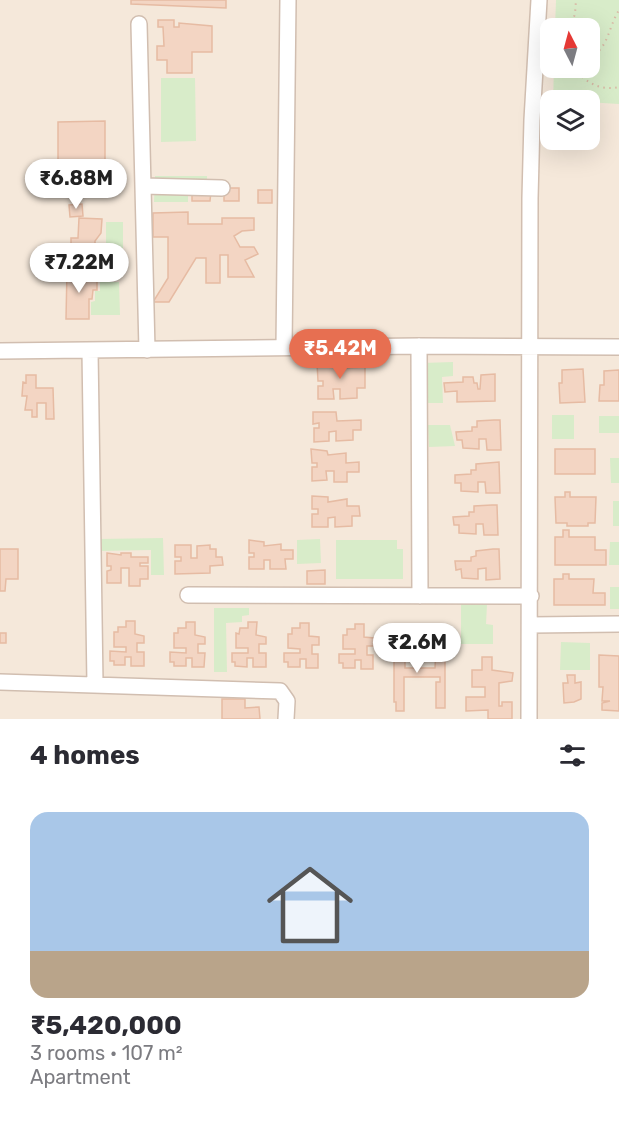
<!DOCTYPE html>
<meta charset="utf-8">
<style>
:root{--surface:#fff;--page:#f2f2f3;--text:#2b2b33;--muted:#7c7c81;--accent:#e76f51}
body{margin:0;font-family:Rubik,sans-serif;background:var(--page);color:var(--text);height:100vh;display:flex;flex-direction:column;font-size:22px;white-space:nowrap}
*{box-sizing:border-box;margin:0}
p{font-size:20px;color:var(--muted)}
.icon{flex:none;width:33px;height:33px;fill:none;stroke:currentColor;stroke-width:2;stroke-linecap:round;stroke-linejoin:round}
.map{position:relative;height:719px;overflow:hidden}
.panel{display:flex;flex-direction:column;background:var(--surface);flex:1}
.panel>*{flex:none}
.needle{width:39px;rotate:354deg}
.fabs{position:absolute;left:540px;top:18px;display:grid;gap:12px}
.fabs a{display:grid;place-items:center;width:60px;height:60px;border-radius:12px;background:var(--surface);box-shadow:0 6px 24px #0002;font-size:30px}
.price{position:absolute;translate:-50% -51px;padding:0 14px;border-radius:21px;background:#fff;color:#222;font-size:20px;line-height:39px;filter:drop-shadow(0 2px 3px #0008)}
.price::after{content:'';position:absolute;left:50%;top:36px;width:18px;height:14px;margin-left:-9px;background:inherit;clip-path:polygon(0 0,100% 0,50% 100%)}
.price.current{background:var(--accent);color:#fff}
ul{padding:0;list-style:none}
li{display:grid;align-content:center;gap:12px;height:318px;padding:0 30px}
li span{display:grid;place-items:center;height:186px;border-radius:18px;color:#555}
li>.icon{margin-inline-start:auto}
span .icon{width:108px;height:108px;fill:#fffc;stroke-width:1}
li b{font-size:26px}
h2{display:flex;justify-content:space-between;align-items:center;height:72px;padding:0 30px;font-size:26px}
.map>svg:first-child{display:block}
.residential{fill:#f5e8da;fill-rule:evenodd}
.green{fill:#d8ecc9}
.building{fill:#f3d5c3;stroke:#e6bba3;stroke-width:1.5}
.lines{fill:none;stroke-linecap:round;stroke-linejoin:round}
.street-casing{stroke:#d1beb0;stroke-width:18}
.path{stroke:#d9b8a5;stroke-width:2;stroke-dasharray:1.5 4.5;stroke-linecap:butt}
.street{stroke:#fff;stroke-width:15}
</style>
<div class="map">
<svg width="619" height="719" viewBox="0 0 619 719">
<rect width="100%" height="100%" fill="#fdf6ec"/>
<path class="residential" d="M0 0H619V719H0ZM550 28H590V68H550ZM550 100H590V140H550Z"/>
<path class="green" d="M556 0H619V104L553 100 554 68H590V28H555Z
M161 78H195L196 141 161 142Z
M155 176H207V187H188V202H154Z
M106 222H123V253L106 254Z
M100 282H119L120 315H91V302L95 301V291H100Z
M453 362V376L442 377 443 403H423L422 363Z
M552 415H574V439H552Z
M599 416H619V433H599Z
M428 425H450L455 446 429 447Z
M619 458V483H611L610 458Z
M613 501H619V526H613Z
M163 538 164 575H151V550L98 551V539Z
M320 539 321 563 297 564V540Z
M336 540H397V549H403V579H336Z
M610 542H619V565H609Z
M610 587H619V609H610Z
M461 604H487L486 624 493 625V644H461Z
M214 608H249V615L242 616V622L226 623 227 672H214Z
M561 642 590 643V670H560Z"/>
<path class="building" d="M131 0H226V8L131 4Z
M158 20H174V27H179V23L212 26V52H192V73H167V60H157V46H164L163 27H158Z
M105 121V172H93L92 161H72V171H63V167H58V122Z
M224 188H239V201H224Z
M258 190H272V203H258Z
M211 191 210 201H192V194Z
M82 204 83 216 70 217 69 205Z
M188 212V224H222V218H254V230L242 231 234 236 240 247H254L258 254 245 260 254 277H228V255H220V283H206V258H196L169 302H153L168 278V237H153V213Z
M79 218 102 219 101 233 95 241V258H71V238H78Z
M67 270H86L85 276 97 278V290H93L92 299H89V319H66Z
M332 362H347V368L365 367V388H357V398L340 399V389H333L334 399H318V386H323V381H318L317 363H327V367H332Z
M583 369 585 402 560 403 559 383H562V370Z
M619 370V401H599L600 385H604V371Z
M495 374V401L457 402V391L445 392 444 383 463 382V377H473L474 383H477L478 389H480L481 375Z
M26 375H36V388H53L54 419H46V403H37V417H32V410H25L27 396H22L23 382 26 383Z
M313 412H336L337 421 361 420V430H353V440L336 441V431L329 432V441L314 442V428H319V423L313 424Z
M494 420H500L501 450H487L486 439H479V449L463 448 462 440H457L456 432 472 431V427H477V421Z
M311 449 327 451 328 455 346 453V463L359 462V472H347V482H334V471H326L327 480 312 481V467H317V463H312Z
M555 449H595V474H555Z
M499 462 500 493H486L485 482H478V492L461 491V483H455V475L471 474V470H476V464Z
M565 492H570V497H596L595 523H588V526H567V523H556L555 497H565Z
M312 496 328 497V502L347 499V506H359L360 516H352V526L335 527V517L328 518V527H312V514H318V509H312Z
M492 505H497L498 535H484L483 524H476V534L459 533V525H454L453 517 469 516V512H474V506Z
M563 530H569V537H595V550H606V565H555V537H563Z
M249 540 264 542V546L281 544V550H293V559H285L286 569H270V560H264V569H249V557H254V553H249Z
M175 545H191V558H197V546L210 545V549H216V557H222L223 565 210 566V573L175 574V561H181V557H175Z
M0 549H18V579H6L5 591H0Z
M493 549H499L500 579 486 580V568L478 569V579L462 578 461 569 456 570 455 561H471V557L476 556V551Z
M107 553 121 555V553H131V557H148V563H140V566H148V579H140V586H129V568H121V583H107V571L111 570V566H107Z
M325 570V584H307V571Z
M563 574H569V579H594L593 593H605V605H554V579H563Z
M126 621H135V634L144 636V643H137V652H144V666H131V657H125V665H114V661H110V651L126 652V647H114V632H118V627H126Z
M186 622H195V635L205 637V644H198V653H205L204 667H192V658H186V666H174V662H170V652L186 653V648H174V633H178V628H186Z
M248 622H257L256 635 266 637V644H259V653H266V667H253V658H247V667L235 666V662H232V653H248V648H236V633L239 634 240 628H248Z
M300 623H309V636L319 637V645H312V654H318V668H306V659H300V667H288V662H284V653H300V649L288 648V634H292V628H300Z
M355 624H364V637L374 638V646H367V655H373V669H361V660H355V668H343V663H339V654H355V649H343V635H347V629H355Z
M0 633H6V643H0Z
M397 636H405V668H435L436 646H445V708H436V682H440V677H404V711H396V702H394V642H397Z
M599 655 619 656V711L602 710V703L610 701H602L603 687H599Z
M482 657H492V670L513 673 512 681 499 683V706H502V702H512V719H488V710L466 711V697H485V687H472V670H482Z
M567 675H575V683L581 682V699L574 702 564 703 563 683H568Z
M222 699H245V708L259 707 260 719H222Z"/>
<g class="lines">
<defs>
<path id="street" d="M139 24 147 350
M143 186 222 188
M419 346 420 596
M284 347 288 0
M0 351 419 346 619 347
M90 351 95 684
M188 595 531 596
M531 625 619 624
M0 682 280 691 287 701 286 719
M529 719 530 198 532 120 539 0"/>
</defs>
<use href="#street" class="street-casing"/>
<path class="path" d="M570 28 575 14 576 0
M590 58C609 47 608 28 619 10
M574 68C586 83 600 91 619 87"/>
<use href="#street" class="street"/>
</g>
</svg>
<div class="fabs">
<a><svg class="needle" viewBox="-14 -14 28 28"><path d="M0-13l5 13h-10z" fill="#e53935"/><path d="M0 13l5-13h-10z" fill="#7c7c81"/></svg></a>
<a><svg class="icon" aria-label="layers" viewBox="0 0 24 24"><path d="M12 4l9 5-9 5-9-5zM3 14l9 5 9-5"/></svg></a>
</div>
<b class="price" style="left:76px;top:210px">₹6.88M</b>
<b class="price" style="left:79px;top:294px">₹7.22M</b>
<b class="price current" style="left:340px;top:380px">₹5.42M</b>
<b class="price" style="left:417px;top:674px">₹2.6M</b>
</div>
<section class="panel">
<h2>4 homes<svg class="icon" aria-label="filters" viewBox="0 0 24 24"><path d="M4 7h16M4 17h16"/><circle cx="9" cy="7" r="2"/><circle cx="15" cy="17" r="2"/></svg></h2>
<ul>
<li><span style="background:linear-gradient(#a9c7e8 75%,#b9a48a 0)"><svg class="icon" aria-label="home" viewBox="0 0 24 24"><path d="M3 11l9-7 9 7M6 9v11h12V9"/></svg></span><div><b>₹5,420,000</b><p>3 rooms · 107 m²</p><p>Apartment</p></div></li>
</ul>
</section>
